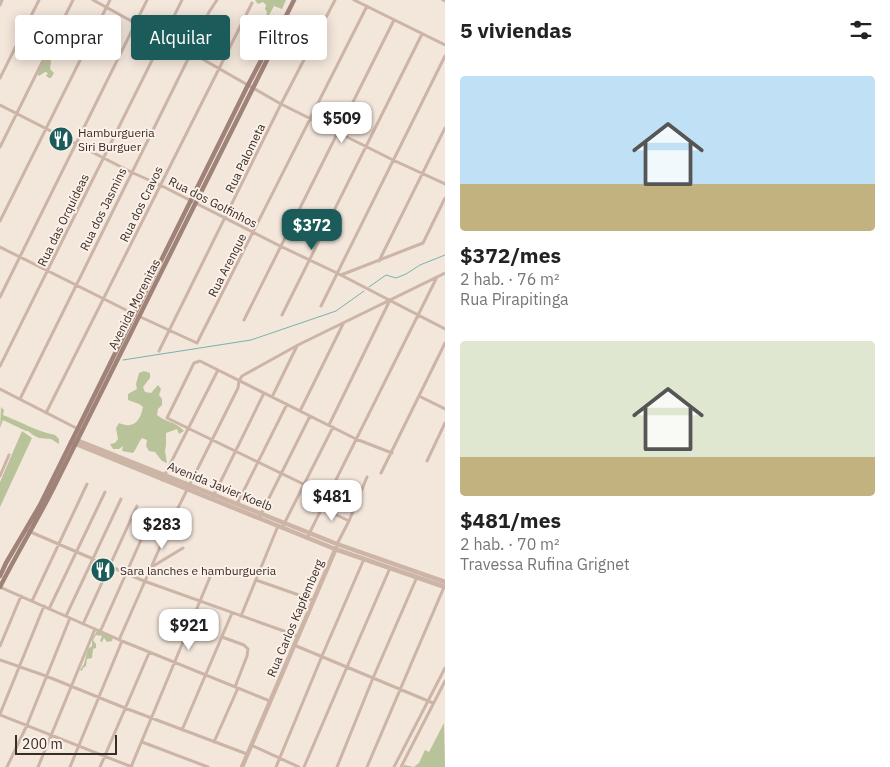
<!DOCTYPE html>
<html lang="es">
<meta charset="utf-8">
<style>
:root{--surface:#fff;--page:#f2f2f2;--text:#222;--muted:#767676;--accent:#1b5c5b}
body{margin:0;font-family:"IBM Plex Sans",sans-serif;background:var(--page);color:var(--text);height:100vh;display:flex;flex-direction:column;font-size:19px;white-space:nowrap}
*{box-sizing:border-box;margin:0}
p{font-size:16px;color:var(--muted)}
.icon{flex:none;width:28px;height:28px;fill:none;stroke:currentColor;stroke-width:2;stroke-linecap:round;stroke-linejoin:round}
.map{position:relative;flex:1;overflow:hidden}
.sheet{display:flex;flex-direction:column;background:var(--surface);width:445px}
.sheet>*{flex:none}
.top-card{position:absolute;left:15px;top:15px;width:355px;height:45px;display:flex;gap:10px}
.scale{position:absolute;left:15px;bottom:12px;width:102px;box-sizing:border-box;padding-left:5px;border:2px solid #382b28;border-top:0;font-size:14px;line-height:18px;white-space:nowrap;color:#382b28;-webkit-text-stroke:4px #fbf1e8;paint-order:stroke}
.price{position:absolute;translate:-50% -42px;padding:0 11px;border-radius:10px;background:#fff;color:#222;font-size:16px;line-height:32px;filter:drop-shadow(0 1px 2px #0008)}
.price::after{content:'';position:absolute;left:50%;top:30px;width:15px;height:11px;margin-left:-8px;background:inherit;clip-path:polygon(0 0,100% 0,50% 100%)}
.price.active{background:var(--accent);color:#fff}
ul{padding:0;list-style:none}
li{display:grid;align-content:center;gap:10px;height:265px;padding:0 15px}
li span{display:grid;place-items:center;height:155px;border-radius:5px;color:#555}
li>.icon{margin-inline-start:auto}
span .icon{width:90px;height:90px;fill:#fffc;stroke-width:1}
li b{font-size:21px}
h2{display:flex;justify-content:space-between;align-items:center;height:60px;padding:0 15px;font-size:21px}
.tag{padding:0 18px;border-radius:5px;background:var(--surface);box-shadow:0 2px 12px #0003;font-size:18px;line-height:45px}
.tag.active{background:var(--accent);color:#fff}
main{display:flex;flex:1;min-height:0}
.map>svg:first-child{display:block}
.green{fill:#b9c39a}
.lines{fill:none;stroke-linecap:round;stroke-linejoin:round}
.stream{stroke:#79b2af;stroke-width:1}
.minor{stroke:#ccb4a7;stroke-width:3}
.tertiary{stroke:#ccb4a7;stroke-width:4.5}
.secondary{stroke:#a08378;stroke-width:4.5}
.labels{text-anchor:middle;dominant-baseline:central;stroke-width:4;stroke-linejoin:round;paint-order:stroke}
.poi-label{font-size:12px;fill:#382b28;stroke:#fbf1e8;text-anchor:start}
.street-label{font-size:12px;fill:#382b28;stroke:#fbf1e8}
</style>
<main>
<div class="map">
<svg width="445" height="767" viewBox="0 0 445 767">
<rect width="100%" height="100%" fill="#f3e6db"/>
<path class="green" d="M255 0H286L282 9 274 6 268 17 266 16 267 12 265 9 266 5 263 2 258 4Z
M47 57H50L51 62 50 69 54 73 51 78H49L46 76 48 73 45 72 39 76 38 75C38 68 42 62 47 57Z
M144 371 150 373V378L143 387 145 392 151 393 158 385 161 389 159 395 162 399V405L158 409 157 415C165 422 177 422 184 431L179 434 177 429 166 433V445L165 451 167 463 162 461 155 452 149 451 146 446 147 440 142 438C138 443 137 448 133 453L122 451 123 446 119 449H113L110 444 115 443 118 439 116 428 119 423C133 429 140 422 143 407L139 404 128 400V394L137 389 136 384 139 373Z
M1 407 4 410 3 415C21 422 36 431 55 435L59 439V444L51 439 39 438 33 435 28 431H26L3 420 0 428Z
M22 431 32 438 0 507V482Z
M97 631 113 637 112 641 107 642 104 638 102 642 100 641 102 636 96 635 93 640 96 644V648L93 649 92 658 87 659 86 666 83 668 82 671 80 670 84 664 88 649 92 646V639Z
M444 723 445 767H403L404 765 414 767 419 763 425 750 429 752Z"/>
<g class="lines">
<path class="stream" d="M369 287 386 275 396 278 406 274 420 265 445 255
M123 360 251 340 336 311 364 291"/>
<path class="minor" d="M93 0 135 23 164 37 281 104 393 160 445 184
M354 0 445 45
M443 0 445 1
M0 5 2 0
M0 78 39 0
M0 105 131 172 160 185 280 246 337 273 445 329
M0 147 73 0
M0 221 110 0
M0 247 134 314 197 343 367 6
M379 261 445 128
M341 275 423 243 445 198
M0 297 147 0
M321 306 445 56
M282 315 422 34
M244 320 394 20
M159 351 281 104 335 0
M0 366 182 0
M0 389 80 430
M419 396 445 409
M272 397 297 346
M20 399 191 53 209 12 217 0
M300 411 343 324
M46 413 252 3
M329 425 389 302
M427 461 445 423
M381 473 445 343
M0 476 9 455
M162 480 218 370
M328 496 167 418 194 363 200 361 356 439 392 453
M213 497 264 393
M237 504 287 404
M322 508 349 521
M259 518 310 416
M282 528 333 427
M26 530 144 581 298 636
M307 538 436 279
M337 544 349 521 367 477
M150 568 183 548
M256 580 313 600
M0 587 122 641 270 701
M32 601 87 484
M49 609 105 492
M66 616 121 499
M241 616 278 526
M83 624 137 506
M100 632 153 513
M222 637 244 645 248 649 247 656 235 687
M119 640 172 520 238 388 239 381 242 376 298 345 445 273
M294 645 433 703
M0 646 21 596
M0 660 46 676 125 708 247 754
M0 714 44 606
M0 715 132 767
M182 730 232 613
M142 742 208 767
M214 742 238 688
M251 745 299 767
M7 767 27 725 70 618
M38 767 95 629
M70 767 122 641
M100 767 149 653
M131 767 210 577
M276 767 322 656 364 559
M304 767 347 667 390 568
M337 767 373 678 417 577
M367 767 444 587
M394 767 445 668
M401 767 445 681"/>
<path class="tertiary" d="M74 439 337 544 445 582
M71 442 335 549 445 587
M242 767 336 548"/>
<path class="secondary" d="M0 576 6 563 40 505 248 85 275 34 280 28 294 0
M0 587C17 553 37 521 54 487 120 354 187 221 253 88L279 36 280 29"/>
</g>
<defs>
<symbol id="restaurant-disc" viewBox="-11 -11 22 22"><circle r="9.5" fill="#1b5c5b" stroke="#fbf1e8"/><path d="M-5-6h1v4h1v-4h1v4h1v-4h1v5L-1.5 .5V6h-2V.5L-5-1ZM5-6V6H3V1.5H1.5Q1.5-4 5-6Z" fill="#fff"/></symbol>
</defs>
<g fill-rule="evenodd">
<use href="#restaurant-disc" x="47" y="125" width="28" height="28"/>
<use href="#restaurant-disc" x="89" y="556" width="28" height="28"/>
</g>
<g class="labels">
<g class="poi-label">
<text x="78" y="132">Hamburgueria<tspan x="78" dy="14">Siri Burguer</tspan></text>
<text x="120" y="570">Sara lanches e hamburgueria</text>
</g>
<g class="street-label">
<text transform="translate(245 158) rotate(-64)">Rua Palometa</text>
<text transform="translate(213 202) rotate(27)">Rua dos Golfinhos</text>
<text transform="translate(141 204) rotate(-64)">Rua dos Cravos</text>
<text transform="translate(103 209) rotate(-64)">Rua dos Jasmins</text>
<text transform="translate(63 220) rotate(-64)">Rua das Orquídeas</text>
<text transform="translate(227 265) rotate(-63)">Rua Arenque</text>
<text transform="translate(134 304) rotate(-63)">Avenida Morenitas</text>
<text transform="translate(220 486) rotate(22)">Avenida Javier Koelb</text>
<text transform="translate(295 618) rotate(-67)">Rua Carlos Kapfemberg</text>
</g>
</g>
</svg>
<div class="scale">200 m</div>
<b class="price" style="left:342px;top:144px">$509</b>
<b class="price active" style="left:312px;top:251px">$372</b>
<b class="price" style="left:332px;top:522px">$481</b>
<b class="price" style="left:162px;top:550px">$283</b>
<b class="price" style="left:189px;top:651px">$921</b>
<div class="top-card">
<a class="tag">Comprar</a>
<a class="tag active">Alquilar</a>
<a class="tag">Filtros</a>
</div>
</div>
<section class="sheet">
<h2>5 viviendas<svg class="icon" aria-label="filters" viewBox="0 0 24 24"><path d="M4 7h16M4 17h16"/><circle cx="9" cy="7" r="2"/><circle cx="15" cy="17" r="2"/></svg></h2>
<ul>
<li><span style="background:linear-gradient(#bfe0f5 70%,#c2b280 0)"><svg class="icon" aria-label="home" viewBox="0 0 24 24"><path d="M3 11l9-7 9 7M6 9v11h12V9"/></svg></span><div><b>$372/mes</b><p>2 hab. · 76 m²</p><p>Rua Pirapitinga</p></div></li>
<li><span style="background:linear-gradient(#dfe7d0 75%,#c2b280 0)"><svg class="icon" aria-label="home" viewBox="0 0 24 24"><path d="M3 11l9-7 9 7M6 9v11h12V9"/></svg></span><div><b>$481/mes</b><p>2 hab. · 70 m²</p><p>Travessa Rufina Grignet</p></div></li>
</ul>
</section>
</main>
